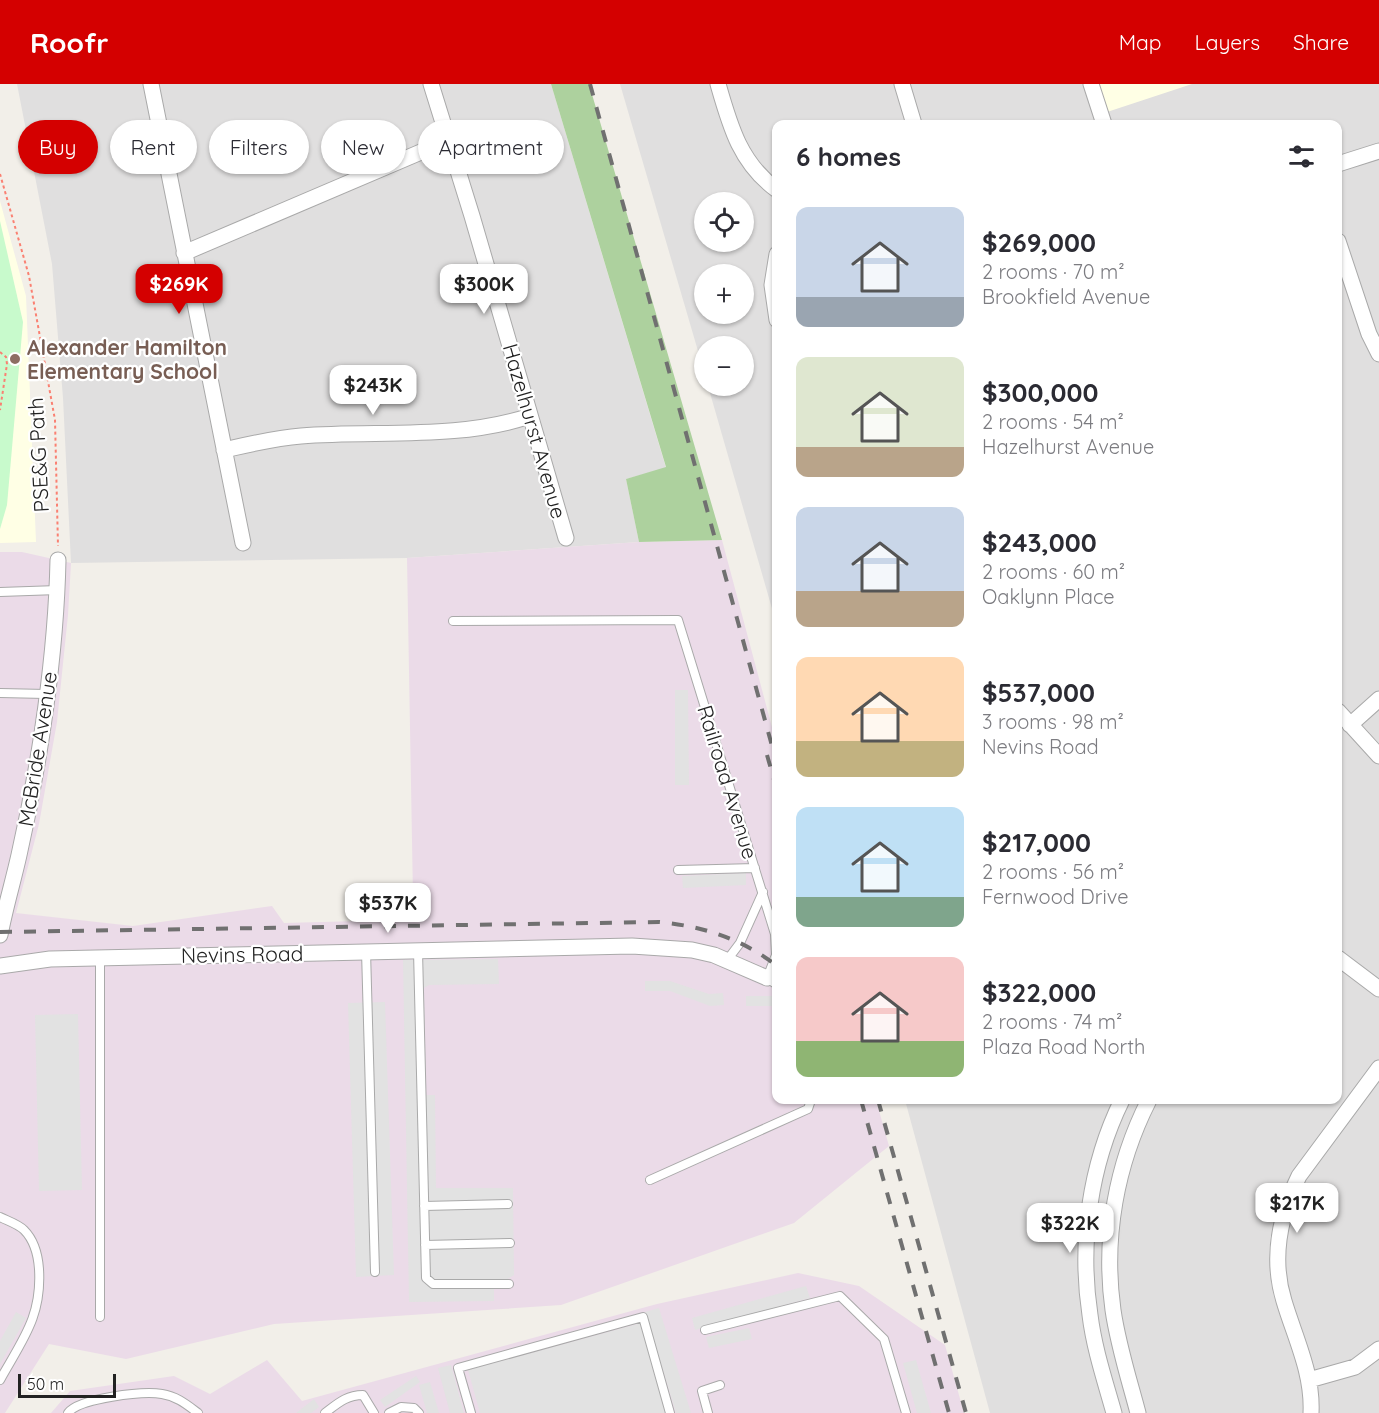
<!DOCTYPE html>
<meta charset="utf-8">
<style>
:root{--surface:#fff;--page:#f7f7f7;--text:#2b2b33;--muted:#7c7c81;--accent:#d40000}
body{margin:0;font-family:Quicksand,sans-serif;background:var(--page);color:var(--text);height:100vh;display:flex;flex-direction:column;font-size:22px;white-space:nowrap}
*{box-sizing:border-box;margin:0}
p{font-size:20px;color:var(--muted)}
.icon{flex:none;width:33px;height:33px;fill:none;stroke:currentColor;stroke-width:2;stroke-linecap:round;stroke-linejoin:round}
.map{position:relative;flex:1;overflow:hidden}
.sheet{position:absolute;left:772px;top:36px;width:570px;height:984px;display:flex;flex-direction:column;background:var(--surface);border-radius:12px;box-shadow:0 2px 4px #0004}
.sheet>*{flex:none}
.banner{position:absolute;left:18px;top:36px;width:570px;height:54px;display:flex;gap:12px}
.tools{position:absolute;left:694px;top:108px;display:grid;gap:12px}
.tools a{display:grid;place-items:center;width:60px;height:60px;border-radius:50%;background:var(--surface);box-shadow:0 2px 4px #0004;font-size:30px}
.scale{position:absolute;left:18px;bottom:15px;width:98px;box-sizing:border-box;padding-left:6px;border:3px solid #222;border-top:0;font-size:16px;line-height:21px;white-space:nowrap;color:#222;-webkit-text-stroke:4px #fff;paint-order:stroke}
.price{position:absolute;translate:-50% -51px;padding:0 14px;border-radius:12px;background:#fff;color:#222;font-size:20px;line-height:39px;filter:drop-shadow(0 2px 3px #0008)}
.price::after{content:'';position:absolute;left:50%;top:36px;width:18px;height:14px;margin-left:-9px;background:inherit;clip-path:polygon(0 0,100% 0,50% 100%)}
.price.current{background:var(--accent);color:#fff}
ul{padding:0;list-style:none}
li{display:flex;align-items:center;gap:18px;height:150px;padding:0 24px}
li span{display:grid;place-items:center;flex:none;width:168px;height:120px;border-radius:12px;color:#555}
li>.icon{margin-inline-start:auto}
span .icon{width:72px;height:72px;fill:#fffc;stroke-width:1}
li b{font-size:26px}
h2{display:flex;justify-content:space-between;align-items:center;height:72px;padding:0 24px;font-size:26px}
.pill{padding:0 21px;border-radius:27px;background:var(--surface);box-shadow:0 2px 4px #0004;font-size:21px;line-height:54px}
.pill.current{background:var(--accent);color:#fff}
header{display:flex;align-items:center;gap:36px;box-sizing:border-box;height:84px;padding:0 30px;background:var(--accent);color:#fff}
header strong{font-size:28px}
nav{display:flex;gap:33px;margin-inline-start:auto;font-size:21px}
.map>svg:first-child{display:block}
.residential{fill:#e0dfdf;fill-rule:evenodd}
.industrial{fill:#ebdbe8}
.education{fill:#ffffe5}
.forest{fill:#add19e}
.park{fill:#c8facc}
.parking{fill:#e2e2e2}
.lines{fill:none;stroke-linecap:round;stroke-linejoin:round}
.lane-casing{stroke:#a9a9a9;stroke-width:10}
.street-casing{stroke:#a9a9a9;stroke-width:17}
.path{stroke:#fa8072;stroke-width:2;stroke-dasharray:3 3;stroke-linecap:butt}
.lane{stroke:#fff;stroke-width:8}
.street{stroke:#fff;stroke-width:15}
.rail{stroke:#707070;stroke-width:4;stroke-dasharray:12 12;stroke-linecap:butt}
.education-dot{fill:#8d6e63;stroke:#fff;stroke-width:2}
.labels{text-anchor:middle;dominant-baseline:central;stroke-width:4.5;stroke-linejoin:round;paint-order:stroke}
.education-label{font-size:21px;font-weight:bold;fill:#785e54;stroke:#fff;text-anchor:start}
.street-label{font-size:21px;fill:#222;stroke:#fff}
</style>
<header>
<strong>Roofr</strong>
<nav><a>Map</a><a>Layers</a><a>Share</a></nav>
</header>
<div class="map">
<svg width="1379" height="1329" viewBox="0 0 1379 1329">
<rect width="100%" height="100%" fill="#f2efe9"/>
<path class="residential" d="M17 0H551L666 384 626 395 639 458 407 474 71 479 63 314 52 180Z
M620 0H1379V1329H990L905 1016H1338V40H777V542L708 302H744V262H705V291ZM705 118H744V158H705ZM705 190H744V230H705Z"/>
<path class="industrial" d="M722 456 777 662V1016H876L889 1062 794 1139 561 1221 274 1240 126 1275 49 1260 5 1329H0V468H22L71 479 68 531 57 638 39 740 16 829 133 842 272 822 284 839 397 836 396 814 413 813 407 474 639 458Z
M798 1189 859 1202 945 1261 964 1329H51L70 1307 174 1292 210 1310 267 1276 302 1317 657 1220Z"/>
<path class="education" d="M1091 0H1192L1101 30Z
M0 117 26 212 36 458 0 459Z"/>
<path class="forest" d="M551 0H589L722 456 639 458 626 395 666 383Z"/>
<path class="park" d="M0 137 23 238 7 421 0 445Z"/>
<path class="parking" d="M675 606H688L689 701H675Z
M746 789V801L683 804 682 792Z
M498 875 499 900 429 901 424 904 426 1011H435L436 1104H513L514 1191 494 1204V1217L409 1218 403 876Z
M645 897H670L709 910 723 909 724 921 710 922 670 907H645Z
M746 912H777V922H746Z
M385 918 394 1191 356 1193 348 919Z
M78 930 82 1106 39 1107 35 931Z
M806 1202 810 1214 695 1246 692 1234Z
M659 1224 691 1329H676L645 1228Z
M16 1228 26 1234 0 1280V1257Z
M641 1239 666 1329H480L468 1286Z
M749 1244 752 1255 709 1264 706 1253Z
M916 1276 931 1329H917L903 1279Z
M451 1281 464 1329H450L438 1284Z
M416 1292 420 1298 385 1323 380 1316Z
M430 1298 439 1329H427L419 1301Z
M314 1315 319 1323 311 1329H296Z"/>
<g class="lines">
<defs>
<path id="lane" d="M0 508 58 506
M453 537 678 536 775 850 776 871 767 894 777 901
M0 609 46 610
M678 786 755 784
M366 867 375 1188
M418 867 426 1194 433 1200H509
M100 873V1233
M728 875 740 859 763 808
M650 1096 808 1025 811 1016
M424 1122 508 1120
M0 1133C8 1137 18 1140 24 1146 35 1157 38 1171 39 1185 42 1233 22 1256 0 1296
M425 1161 510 1159
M705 1246 840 1212 884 1255 906 1329
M68 1329C79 1314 143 1307 162 1310 176 1312 186 1320 198 1329
M325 1329C337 1320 346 1311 363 1311L374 1329
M389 1329 401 1323 414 1324 419 1329
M471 1329 458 1284 643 1233 670 1329
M708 1329 702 1307 720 1301"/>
<path id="street" d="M151 0 243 459
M431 0 472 132 566 454
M718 0C730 42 740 79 777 106
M902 0 914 40
M1091 0 1104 40
M1338 80 1379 67
M1338 157 1369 250 1379 270
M184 169 449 56
M777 170 772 201 777 236
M224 366C250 360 275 354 301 352 377 346 457 356 530 332
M1338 627 1379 672
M1350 641 1379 615
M0 851C5 824 13 798 19 771 40 679 56 570 58 476
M1338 874 1379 905
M0 882 50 875 632 862 692 866 714 871 767 894
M1309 1296 1355 1283 1379 1265
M1114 1329C1105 1297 1094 1264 1090 1231 1079 1159 1090 1081 1122 1016
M1138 1329C1129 1295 1118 1261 1113 1226 1103 1154 1116 1081 1149 1016
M1311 1329C1313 1289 1295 1254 1284 1217 1271 1175 1280 1131 1299 1092L1379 984"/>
</defs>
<use href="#lane" class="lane-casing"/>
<use href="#street" class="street-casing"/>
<path class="path" d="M0 90 29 192 55 336 58 462
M0 268 6 273 7 280 0 326"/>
<use href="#lane" class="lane"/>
<use href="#street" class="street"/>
<path class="rail" d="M590 0 777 680
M767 671 777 706
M0 848 659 838C702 842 743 855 777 882
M861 1016 949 1329
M878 1016 966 1329"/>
</g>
<circle class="education-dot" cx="15" cy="275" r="6"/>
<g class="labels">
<g class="education-label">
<text x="27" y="263">Alexander Hamilton<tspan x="27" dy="24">Elementary School</tspan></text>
</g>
<g class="street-label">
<text transform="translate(535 347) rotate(74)">Hazelhurst Avenue</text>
<text transform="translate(38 371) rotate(-93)">PSE&amp;G Path</text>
<text transform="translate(37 665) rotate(-81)">McBride Avenue</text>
<text transform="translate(728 698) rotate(73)">Railroad Avenue</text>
<text transform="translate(242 870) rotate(-1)">Nevins Road</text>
</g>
</g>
</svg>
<div class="tools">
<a><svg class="icon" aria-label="locate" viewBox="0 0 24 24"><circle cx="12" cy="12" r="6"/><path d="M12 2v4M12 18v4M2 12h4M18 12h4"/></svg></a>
<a>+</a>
<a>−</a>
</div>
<div class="scale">50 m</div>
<b class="price current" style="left:179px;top:231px">$269K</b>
<b class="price" style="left:484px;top:231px">$300K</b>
<b class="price" style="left:373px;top:332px">$243K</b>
<b class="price" style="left:388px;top:850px">$537K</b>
<b class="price" style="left:1297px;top:1150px">$217K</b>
<b class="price" style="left:1070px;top:1170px">$322K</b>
<div class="banner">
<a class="pill current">Buy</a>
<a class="pill">Rent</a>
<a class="pill">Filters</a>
<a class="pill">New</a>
<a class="pill">Apartment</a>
</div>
<section class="sheet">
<h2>6 homes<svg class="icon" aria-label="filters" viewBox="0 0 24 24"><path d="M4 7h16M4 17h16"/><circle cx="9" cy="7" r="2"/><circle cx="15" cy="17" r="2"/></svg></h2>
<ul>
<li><span style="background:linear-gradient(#c9d6e8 75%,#9aa5b1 0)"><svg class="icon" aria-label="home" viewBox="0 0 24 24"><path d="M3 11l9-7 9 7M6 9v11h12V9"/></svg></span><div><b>$269,000</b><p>2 rooms · 70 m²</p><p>Brookfield Avenue</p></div></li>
<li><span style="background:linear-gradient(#dfe7d0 75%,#b9a48a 0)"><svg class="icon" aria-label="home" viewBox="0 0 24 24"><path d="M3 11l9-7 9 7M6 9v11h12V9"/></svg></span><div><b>$300,000</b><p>2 rooms · 54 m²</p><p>Hazelhurst Avenue</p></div></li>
<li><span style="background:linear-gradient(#c9d6e8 70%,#b9a48a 0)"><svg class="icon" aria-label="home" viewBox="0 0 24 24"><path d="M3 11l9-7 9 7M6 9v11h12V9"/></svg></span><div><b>$243,000</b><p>2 rooms · 60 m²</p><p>Oaklynn Place</p></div></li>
<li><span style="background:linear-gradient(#ffd9b3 70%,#c2b280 0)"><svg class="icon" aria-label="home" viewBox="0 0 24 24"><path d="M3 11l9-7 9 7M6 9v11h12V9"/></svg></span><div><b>$537,000</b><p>3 rooms · 98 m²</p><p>Nevins Road</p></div></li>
<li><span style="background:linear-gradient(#bfe0f5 75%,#7fa58c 0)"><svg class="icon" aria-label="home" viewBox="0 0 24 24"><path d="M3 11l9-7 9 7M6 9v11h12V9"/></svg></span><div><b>$217,000</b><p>2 rooms · 56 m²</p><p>Fernwood Drive</p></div></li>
<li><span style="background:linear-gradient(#f6c9c9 70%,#8fb573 0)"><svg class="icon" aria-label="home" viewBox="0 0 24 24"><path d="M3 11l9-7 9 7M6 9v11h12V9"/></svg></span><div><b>$322,000</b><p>2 rooms · 74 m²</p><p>Plaza Road North</p></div></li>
</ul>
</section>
</div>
